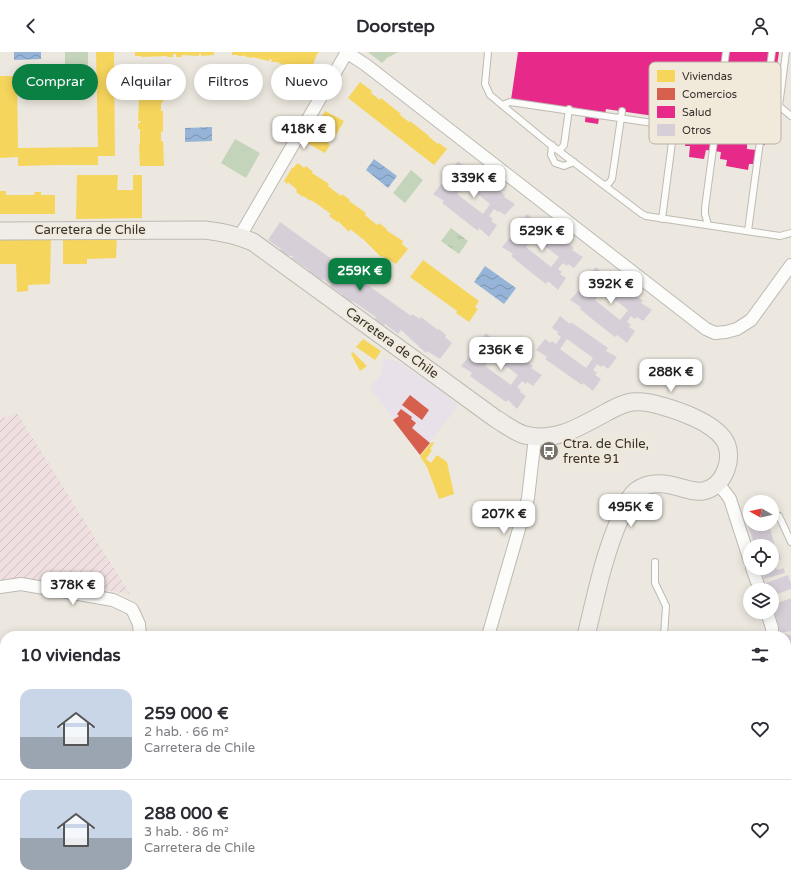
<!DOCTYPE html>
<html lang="es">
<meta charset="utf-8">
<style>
:root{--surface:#fff;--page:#f7f7f7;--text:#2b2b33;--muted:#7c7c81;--line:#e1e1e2;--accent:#0b8043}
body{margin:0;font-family:"Varela Round",sans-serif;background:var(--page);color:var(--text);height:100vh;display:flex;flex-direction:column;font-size:15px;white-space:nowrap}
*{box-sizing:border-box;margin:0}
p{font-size:13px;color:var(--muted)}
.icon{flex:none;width:22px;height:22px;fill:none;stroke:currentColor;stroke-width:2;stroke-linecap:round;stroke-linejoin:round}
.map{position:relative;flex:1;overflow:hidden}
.details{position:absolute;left:0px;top:579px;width:791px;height:256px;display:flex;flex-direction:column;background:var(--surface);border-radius:16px 16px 0 0;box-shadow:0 2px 10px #0003}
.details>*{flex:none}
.banner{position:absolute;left:12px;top:12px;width:400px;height:36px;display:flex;gap:8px}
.needle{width:26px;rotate:278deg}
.fabs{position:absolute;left:743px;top:443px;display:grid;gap:8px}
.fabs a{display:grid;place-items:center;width:36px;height:36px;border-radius:50%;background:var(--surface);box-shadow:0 2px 10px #0003;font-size:20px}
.price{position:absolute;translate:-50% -34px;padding:0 9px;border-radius:8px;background:#fff;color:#222;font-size:13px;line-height:26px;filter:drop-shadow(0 1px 2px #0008)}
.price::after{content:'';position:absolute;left:50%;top:24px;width:12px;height:9px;margin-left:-6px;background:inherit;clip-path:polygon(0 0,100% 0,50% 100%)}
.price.on{background:var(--accent);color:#fff}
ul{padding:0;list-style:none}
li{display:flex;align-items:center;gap:12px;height:100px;padding:0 20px}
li+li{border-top:1px solid var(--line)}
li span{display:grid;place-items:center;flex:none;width:112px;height:80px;border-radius:12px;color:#555}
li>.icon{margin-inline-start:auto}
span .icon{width:48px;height:48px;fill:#fffc;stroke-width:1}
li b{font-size:17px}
h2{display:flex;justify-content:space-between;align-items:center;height:48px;padding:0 20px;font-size:17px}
.tag{padding:0 14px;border-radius:18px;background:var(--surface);box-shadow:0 2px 10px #0003;font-size:14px;line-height:36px}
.tag.on{background:var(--accent);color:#fff}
header{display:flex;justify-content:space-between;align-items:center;height:52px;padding:0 20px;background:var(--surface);font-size:18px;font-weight:700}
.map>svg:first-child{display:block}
.commercial{fill:#e8e1e9}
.industrial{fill:url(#industrial-furrows)}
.grass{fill:#c3d4ba}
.park{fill:url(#park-tufts)}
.water{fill:url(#water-waves)}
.homes{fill:#f6d55c}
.shops{fill:#d6604d}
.health{fill:#e7298a}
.building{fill:#d7cfd8;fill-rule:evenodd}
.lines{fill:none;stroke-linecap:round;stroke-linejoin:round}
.lane-casing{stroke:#bdbab3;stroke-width:8}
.street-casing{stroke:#bdbab3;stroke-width:14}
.secondary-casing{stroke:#bdbab3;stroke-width:19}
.lane{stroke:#fcfcfa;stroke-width:6}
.street{stroke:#fcfcfa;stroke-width:12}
.secondary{stroke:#f0ede8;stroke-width:17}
.labels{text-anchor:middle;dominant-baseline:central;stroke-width:4;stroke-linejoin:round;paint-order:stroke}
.street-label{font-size:13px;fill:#35322c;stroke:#f1e9da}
.poi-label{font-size:13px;fill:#35322c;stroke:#f1e9da;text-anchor:start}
.key{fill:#f1e9da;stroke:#b9b2a6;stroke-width:1}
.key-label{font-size:11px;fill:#35322c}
</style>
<header><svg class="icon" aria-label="back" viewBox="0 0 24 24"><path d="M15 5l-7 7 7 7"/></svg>Doorstep<svg class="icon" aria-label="person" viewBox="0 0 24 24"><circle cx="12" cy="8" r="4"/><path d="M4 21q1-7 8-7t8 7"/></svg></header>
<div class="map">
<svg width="791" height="835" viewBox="0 0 791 835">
<defs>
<pattern id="industrial-furrows" width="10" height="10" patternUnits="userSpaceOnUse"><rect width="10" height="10" fill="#efdfe1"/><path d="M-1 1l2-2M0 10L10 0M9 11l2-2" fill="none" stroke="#cec0c1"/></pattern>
<pattern id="park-tufts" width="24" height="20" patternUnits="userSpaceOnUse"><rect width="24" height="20" fill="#c3d4ba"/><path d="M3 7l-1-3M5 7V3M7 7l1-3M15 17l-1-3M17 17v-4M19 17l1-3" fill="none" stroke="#a8b6a0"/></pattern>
<pattern id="water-waves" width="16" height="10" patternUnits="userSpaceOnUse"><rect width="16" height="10" fill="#96b4d8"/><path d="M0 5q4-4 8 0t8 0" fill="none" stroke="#7b93af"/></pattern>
</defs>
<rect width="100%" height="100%" fill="#ece8df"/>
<path class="commercial" d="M383 307 395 308 447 343 458 354 420 403 370 336 382 321Z"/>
<path class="industrial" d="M17 361 130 542 24 526 0 530V367Z"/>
<path class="grass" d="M65 0H88V19H65Z
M368 0H398L387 6 382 11Z
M235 87 260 101 246 126 221 111Z
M411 118 423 128 405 151 393 141Z"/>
<path class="park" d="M451 176 468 189 459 202 441 189Z"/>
<path class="water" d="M14 0H41V7L14 8Z
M212 75V89L185 90V76Z
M374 107 397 124 388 136 366 118Z
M485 214 516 236 504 252 474 230Z"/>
<path class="homes" d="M96 0H114L115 104H98V113H58L18 114V105L0 106V24H17L18 96 98 95Z
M135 0H214V3L201 4V2H199V4L182 3V5H176V2H173V5H167V4L141 5V4H135Z
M232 0H317L319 1 317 2 312 16H311L307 23 295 18 296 16 294 15 293 17 277 10H271L272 8 270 7 269 9 252 5V6L246 5V4L244 3V4H238V3H232Z
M146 25 162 26 163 50 161 51V59H163V80L161 79V89H163L164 114H140L139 93 140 92V77H138V71H140L141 69H138L139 47H138V41H140V39H138L137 33H139V27Z
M360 30 372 39 371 41 380 48 381 46 401 62 400 63 409 70 410 69 429 84V85L438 92 439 91 447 97 434 113 348 46Z
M325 59 344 69 336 83 334 81 328 92 330 93 325 101 307 91Z
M298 111 304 116 306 114 313 120 312 121 329 132 328 134 341 144 342 142 350 148 349 149 366 161 365 163 377 173 379 171 387 177 386 178 403 189 402 192 408 197 396 212 382 204 381 205 364 188 350 177 349 180 338 169 337 170 329 164 331 162 317 152 311 148V149L303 144V145L296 140 297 138 288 130 287 132 284 129 292 116H293Z
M77 123H118L117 138H133V123H142V166L76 167Z
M0 139H6V143H34L35 140H41V143H55V162H0Z
M0 185H51L50 232 28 233V239L17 240 16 212H0Z
M117 185 116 206 87 207V212H63V187Z
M423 208 479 249 475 255 478 257 469 270 456 261 457 259 410 225Z
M363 287 381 299 375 308 356 295Z
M353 300 367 314 360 319 351 302Z
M432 390 434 391 430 397 432 398 426 407 431 411 437 403 447 410 454 442 439 447 427 415 420 404Z"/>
<path class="shops" d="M410 343 429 358 422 368 402 353Z
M401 357 412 365 411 367 416 371 412 376 430 391 420 403 393 368 399 364 397 362Z"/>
<path class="health" d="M518 0H779L765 93 747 91V97L756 98 753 112H749L748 118 726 114 727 108 720 107 721 100 706 98 704 107 689 105 690 94H685L688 69 606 57 605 62 600 61 598 72 585 70 586 59 511 48Z"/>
<path class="building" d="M458 109 468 117 470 115 505 143 504 145 515 152 505 163 499 159 498 160 494 157 489 164 493 167 491 169 497 173 489 185 479 176 478 179 442 151 444 149 433 142 442 131 448 135 450 133 453 136 456 133 458 130 454 127 456 125 450 120ZM465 132 490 152 483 162 457 142Z
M527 162 537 170 539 168 574 196 572 198 583 205 574 216 568 212 567 214 563 211 558 217 562 220 560 222 566 226 558 238 548 229 546 232 528 218 511 204 513 202 502 195 511 184 517 188 518 186 522 189 525 186 527 183 523 180 525 178 519 174ZM533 185 559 205 551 215 526 195Z
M280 170 411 264 412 262 420 267 421 265 438 278 439 277 446 283 445 285 452 291 440 307 427 299 426 301 401 278 398 282 385 272 384 274 375 267 376 265 357 252 352 249 351 250 341 244 342 242 330 234 331 233 323 227 322 229 308 219 309 218 291 206 293 205 290 203 288 206 279 199 281 197 268 188Z
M596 215 605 224 607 221 643 249 641 251 652 258 643 269 637 265 635 267 631 264 627 270 631 273 629 275 635 279 627 291 617 283 615 285 597 271 580 257 581 255 570 248 580 237 586 241 587 239 591 242 594 239 596 236 592 233 593 231 587 227ZM602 238 628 258 620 268 595 248Z
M560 264 570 272 571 270 608 296 606 299 617 305 608 317 603 313 601 315 597 312 593 318 597 321 595 323 601 327 593 339 583 331 582 333 545 307 547 305 536 298 545 287 550 291 552 289 556 292 561 285 557 282 558 280 552 276ZM567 287 593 306 586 316 560 297Z
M486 281 495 289 497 287 515 300 533 314 531 316 542 323 533 334 527 330 526 332 522 329 520 332 517 335 521 338 520 340 526 344 517 357 508 348 506 350 470 324 472 321 461 314 470 303 476 307 477 305 481 308 484 305 486 302 482 299 483 297 477 293ZM492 304 518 323 511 333 485 314Z
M750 464V472H766L768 476H770L776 498H778L781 507 774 509 776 516 778 518 784 516 785 521 764 527 761 516H772V494H755L745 465Z
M788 523 791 532V537L772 544V538H769L766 531Z
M791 546V579L780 581 773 553Z
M780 581 791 583V624L786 623V584H779Z
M791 709V746L786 734 789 733 786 710Z"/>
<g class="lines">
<defs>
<path id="lane" d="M488 0 485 32 490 43 547 90 642 162 646 164 780 184 791 181
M786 0 779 54 791 64
M502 53 510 50 687 76
M552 93 551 103 555 111 564 114 574 110
M559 99 564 93 569 57
M604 133 608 132 612 127 622 59
M662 167 675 67
M708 173 705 162V156L726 0
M748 179 772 0
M779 464 791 490
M655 510V531L666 554 664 584
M786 750 791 763
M594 835 609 832 617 835"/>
<path id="street" d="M346 0 366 13 706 277 715 281 726 280 737 277 751 268 791 213
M240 184 347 0
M718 431 730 447 750 509
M752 516 760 538
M0 535 21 532 113 548 132 557 139 572 140 584
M767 560 772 576V584
M488 584 528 446 535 385
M0 752 5 748
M760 830V835
M330 835 335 830"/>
<path id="secondary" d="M0 179 205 178C222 180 237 183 253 190L496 367C505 372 514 380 525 383 555 391 581 374 607 360 615 356 623 351 632 350 642 349 653 351 662 354 680 359 711 370 723 386 736 403 725 435 703 439 696 440 689 438 682 436 667 431 650 428 636 439 629 445 625 454 622 462 604 501 596 543 586 584
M464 835 471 830
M535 835 538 830
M665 835 666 830"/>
</defs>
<use href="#lane" class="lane-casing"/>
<use href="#street" class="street-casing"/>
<use href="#secondary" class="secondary-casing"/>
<use href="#lane" class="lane"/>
<use href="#street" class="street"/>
<use href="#secondary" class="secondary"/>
</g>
<defs>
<symbol id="bus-disc" viewBox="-11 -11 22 22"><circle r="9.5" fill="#75726b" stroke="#f1e9da"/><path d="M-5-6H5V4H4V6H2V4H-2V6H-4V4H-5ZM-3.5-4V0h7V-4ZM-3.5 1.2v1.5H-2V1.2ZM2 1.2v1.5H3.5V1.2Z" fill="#fff"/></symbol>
</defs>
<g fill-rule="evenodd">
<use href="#bus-disc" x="538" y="388" width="22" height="22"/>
</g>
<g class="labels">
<g class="street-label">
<text x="90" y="178">Carretera de Chile</text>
<text transform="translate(392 291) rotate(36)">Carretera de Chile</text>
</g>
<g class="poi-label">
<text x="563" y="392">Ctra. de Chile,<tspan x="563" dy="15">frente 91</tspan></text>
</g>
</g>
<rect x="649" y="10" width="132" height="82" rx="6" class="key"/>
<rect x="657" y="18" width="18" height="12" fill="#f6d55c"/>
<rect x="657" y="36" width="18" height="12" fill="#d6604d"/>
<rect x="657" y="54" width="18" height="12" fill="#e7298a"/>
<rect x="657" y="72" width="18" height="12" fill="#d7cfd8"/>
<g class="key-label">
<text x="682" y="28">Viviendas</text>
<text x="682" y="46">Comercios</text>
<text x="682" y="64">Salud</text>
<text x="682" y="82">Otros</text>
</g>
</svg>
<div class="fabs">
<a><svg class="needle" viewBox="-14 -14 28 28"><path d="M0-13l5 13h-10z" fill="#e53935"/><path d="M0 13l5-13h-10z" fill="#7c7c81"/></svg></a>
<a><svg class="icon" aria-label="locate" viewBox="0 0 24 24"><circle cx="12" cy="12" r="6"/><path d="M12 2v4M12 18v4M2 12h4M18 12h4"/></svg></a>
<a><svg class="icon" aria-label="layers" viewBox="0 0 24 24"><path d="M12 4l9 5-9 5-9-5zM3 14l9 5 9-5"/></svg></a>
</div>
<b class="price" style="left:304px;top:98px">418K €</b>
<b class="price" style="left:474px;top:147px">339K €</b>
<b class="price" style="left:542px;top:200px">529K €</b>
<b class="price on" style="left:360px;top:240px">259K €</b>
<b class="price" style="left:611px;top:253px">392K €</b>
<b class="price" style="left:501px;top:319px">236K €</b>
<b class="price" style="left:671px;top:341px">288K €</b>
<b class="price" style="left:631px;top:476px">495K €</b>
<b class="price" style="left:504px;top:483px">207K €</b>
<b class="price" style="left:73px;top:554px">378K €</b>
<div class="banner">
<a class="tag on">Comprar</a>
<a class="tag">Alquilar</a>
<a class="tag">Filtros</a>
<a class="tag">Nuevo</a>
</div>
<section class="details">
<h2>10 viviendas<svg class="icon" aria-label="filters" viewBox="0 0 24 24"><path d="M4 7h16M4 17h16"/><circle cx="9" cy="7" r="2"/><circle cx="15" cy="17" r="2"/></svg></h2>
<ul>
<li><span style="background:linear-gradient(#c9d6e8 60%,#9aa5b1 0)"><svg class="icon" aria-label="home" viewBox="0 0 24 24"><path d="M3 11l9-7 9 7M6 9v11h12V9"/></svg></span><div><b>259 000 €</b><p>2 hab. · 66 m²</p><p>Carretera de Chile</p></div><svg class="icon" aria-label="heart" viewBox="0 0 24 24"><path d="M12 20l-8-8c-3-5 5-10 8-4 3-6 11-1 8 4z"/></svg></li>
<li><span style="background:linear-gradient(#c9d6e8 60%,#9aa5b1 0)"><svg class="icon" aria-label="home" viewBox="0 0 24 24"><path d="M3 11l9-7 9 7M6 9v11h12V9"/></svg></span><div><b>288 000 €</b><p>3 hab. · 86 m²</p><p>Carretera de Chile</p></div><svg class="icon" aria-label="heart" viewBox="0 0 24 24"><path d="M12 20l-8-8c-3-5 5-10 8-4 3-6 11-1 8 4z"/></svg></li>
</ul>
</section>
</div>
